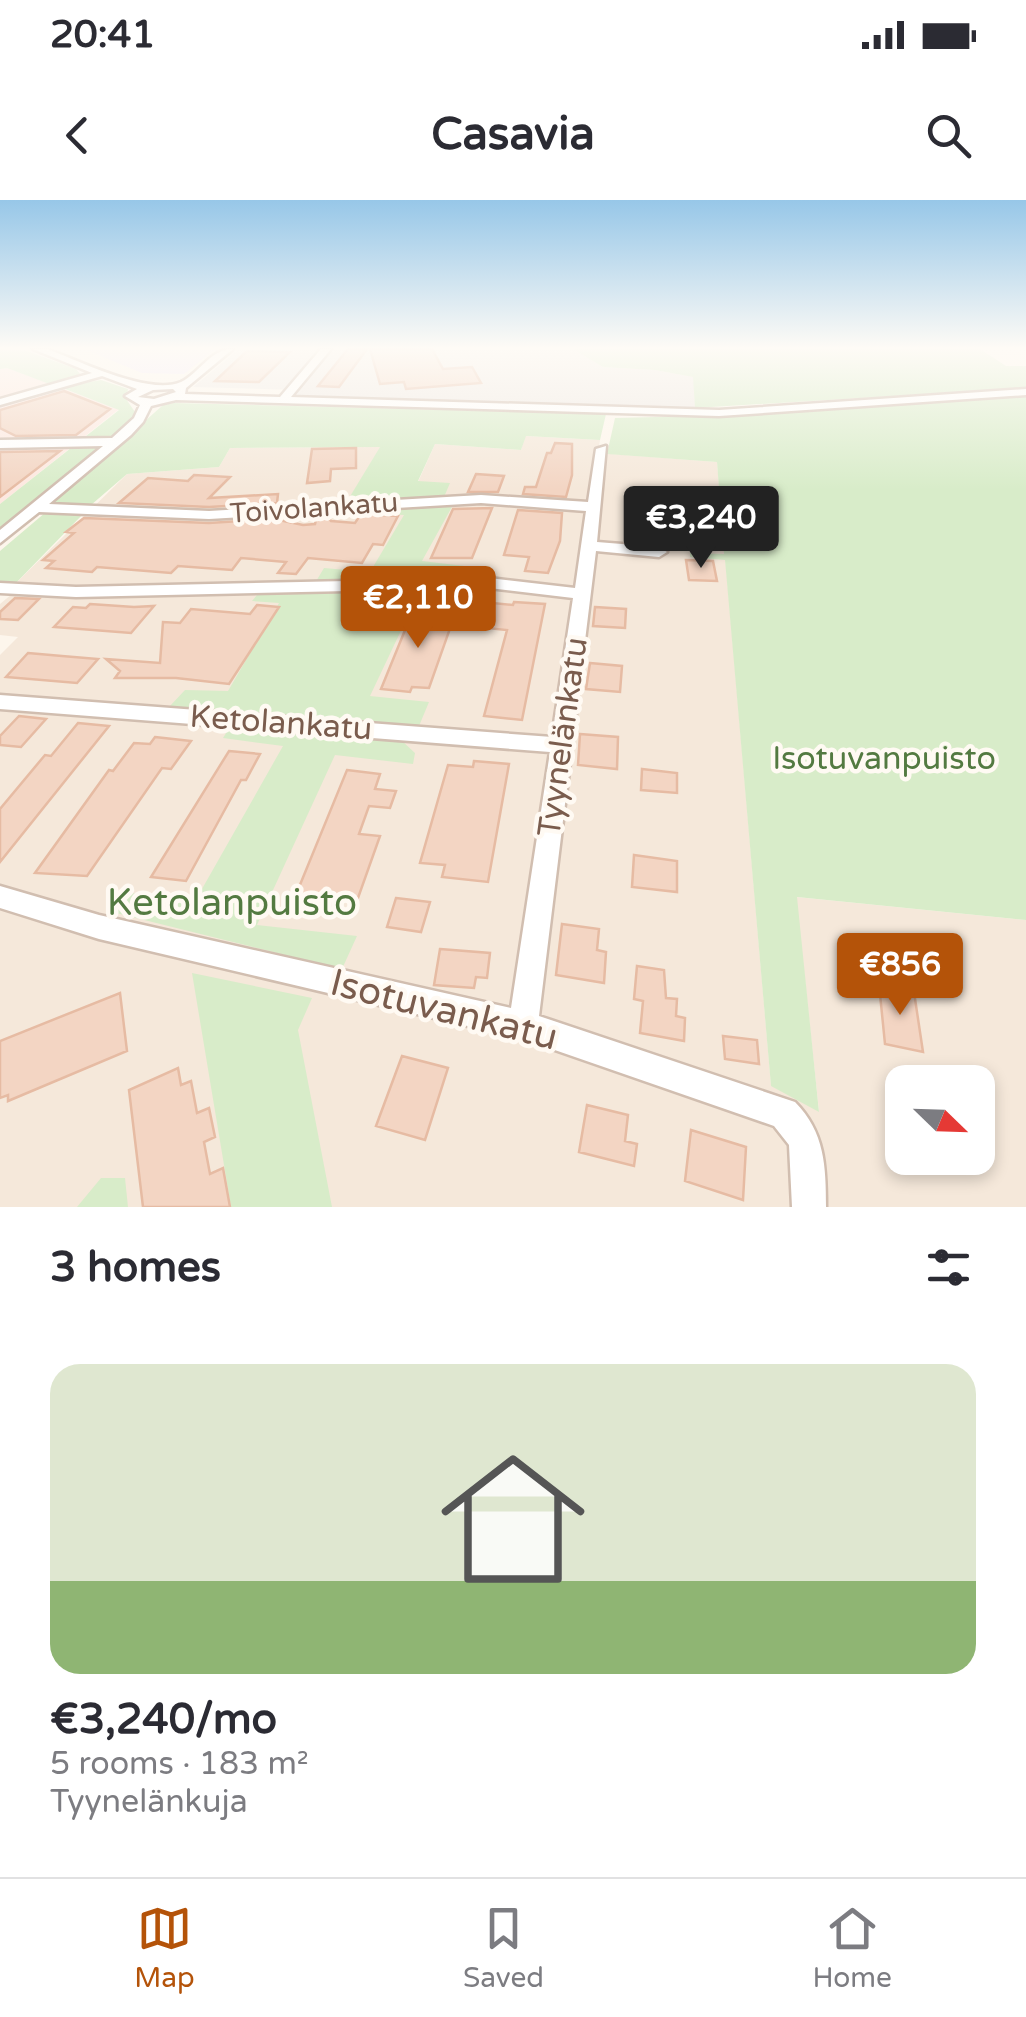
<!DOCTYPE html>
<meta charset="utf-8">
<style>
:root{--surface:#fff;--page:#f7f7f7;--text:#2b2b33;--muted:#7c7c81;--line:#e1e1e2;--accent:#b45309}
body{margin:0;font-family:"Varela Round",sans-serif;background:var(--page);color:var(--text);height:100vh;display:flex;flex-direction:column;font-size:38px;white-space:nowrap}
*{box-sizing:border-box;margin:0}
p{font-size:32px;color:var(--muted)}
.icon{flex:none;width:55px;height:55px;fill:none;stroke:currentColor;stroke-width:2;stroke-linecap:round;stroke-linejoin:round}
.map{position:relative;height:1007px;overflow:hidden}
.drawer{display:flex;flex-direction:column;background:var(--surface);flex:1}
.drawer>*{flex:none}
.needle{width:65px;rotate:113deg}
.buttons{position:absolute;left:885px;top:865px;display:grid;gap:20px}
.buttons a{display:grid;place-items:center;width:110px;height:110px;border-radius:20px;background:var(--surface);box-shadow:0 5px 15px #0003;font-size:50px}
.price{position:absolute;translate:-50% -85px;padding:0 22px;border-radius:10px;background:var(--accent);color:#fff;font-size:32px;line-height:65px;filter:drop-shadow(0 2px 5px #0008)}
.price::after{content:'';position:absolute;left:50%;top:60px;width:30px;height:22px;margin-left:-15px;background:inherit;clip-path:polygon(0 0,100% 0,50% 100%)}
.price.active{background:#222;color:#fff}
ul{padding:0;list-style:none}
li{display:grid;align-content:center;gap:20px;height:530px;padding:0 50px}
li+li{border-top:2px solid var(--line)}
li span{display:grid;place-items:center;height:310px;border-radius:30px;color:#555}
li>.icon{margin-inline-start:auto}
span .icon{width:180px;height:180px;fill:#fffc;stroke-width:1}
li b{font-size:42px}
h2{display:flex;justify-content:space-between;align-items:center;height:120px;padding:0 50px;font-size:42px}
.status{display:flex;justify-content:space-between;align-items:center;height:70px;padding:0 50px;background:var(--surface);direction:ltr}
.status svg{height:28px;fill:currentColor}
header{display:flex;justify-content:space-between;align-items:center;height:130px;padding:0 50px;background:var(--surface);font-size:45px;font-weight:800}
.menu{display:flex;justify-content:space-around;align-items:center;height:140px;border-top:2px solid var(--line);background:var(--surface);font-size:28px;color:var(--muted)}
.menu a{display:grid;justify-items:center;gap:5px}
.menu .active{color:var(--accent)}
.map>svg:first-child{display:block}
.residential{fill:#f5e8da;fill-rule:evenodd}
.commercial{fill:#fde8e0}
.industrial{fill:#efe9e4}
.education{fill:#f3e8fa}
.green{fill:#d8ecc9}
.building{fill:#f3d5c3;stroke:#e6bba3;stroke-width:2.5}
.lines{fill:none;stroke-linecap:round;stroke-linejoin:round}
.minor-casing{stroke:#d1beb0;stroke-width:5}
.minor{fill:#fff;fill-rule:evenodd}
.labels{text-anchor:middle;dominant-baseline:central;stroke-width:9;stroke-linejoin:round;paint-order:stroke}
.far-street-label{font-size:28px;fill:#7a5c4d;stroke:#fffaf3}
.street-label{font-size:32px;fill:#7a5c4d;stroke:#fffaf3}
.park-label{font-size:32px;fill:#537a41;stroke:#fffaf3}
.near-park-label{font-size:38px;fill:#537a41;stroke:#fffaf3}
.near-street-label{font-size:38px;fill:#7a5c4d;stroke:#fffaf3}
</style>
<div class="status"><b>20:41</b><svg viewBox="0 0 49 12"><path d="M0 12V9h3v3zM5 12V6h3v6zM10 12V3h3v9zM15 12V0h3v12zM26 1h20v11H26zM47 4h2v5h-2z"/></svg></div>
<header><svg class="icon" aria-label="back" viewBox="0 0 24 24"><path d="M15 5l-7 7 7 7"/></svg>Casavia<svg class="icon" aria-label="search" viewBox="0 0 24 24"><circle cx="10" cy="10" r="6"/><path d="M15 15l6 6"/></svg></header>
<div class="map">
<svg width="1026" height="1007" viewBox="0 0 1026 1007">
<rect width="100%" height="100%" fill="#fdf6ec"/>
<path class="residential" d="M525 236 600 240 598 253 717 262 771 885 819 911 796 697 1026 720V1007H0V455L18 437 0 435V404L12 394 14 385 127 274 219 267 230 248 381 247 347 302 418 282 435 244 521 250ZM902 882H978V958H902Z"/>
<path class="commercial" d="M7 168 119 209 0 304V169Z"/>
<path class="industrial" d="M239 149H573L603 167 655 170 694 177 695 208 294 196 299 190 193 187Z"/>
<path class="education" d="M84 149H215L184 174 142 173Z"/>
<path class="green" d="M0 149 27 151 76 169 80 174 52 185 7 168 0 169Z
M573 149H980L1006 166H1026V188L695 208 693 177 655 170 603 167Z
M101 180 128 189 126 199 135 212 131 224 0 334V304L119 210 60 187Z
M1026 195V720L797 697 819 912 771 886 725 360 690 357V353L724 354 717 262 607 254 615 218 769 214Z
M174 203 606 214 600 240 526 236 521 250 435 244 418 281 450 283 444 297 346 303 380 247 230 248 219 267 127 274 91 305 52 304 163 205Z
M453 305 422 361 473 367 466 378 315 383 324 368 370 372 404 315 369 313 359 309Z
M46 312 84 313 14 385 0 384V351Z
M457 390 463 397 459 405 415 401 370 496 429 502 419 526 169 507 185 490 228 491 279 403 252 401 257 395Z
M231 525 401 540 415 553 413 564 335 555 257 725 357 736 342 769 112 712 125 692 194 703 283 546 223 538Z
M192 773 312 798 298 830 332 1007H231Z
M101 978H125L128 1007H77Z"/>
<path class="building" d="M348 149H367L339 187 318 186Z
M370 149H432L443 169 472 167 481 183 406 189 404 182 380 184Z
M247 151 290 152 259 182 215 181Z
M64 191 110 209 76 235 16 236 0 228V210Z
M555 243 572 244V275L566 297 523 294 525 287H536L547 253H551Z
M356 248V268L331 269 330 281 307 283 312 249Z
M60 251 0 297V252Z
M476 274 504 276 498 292H468Z
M194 275 230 277 209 298 278 294 277 303 209 307 119 303 148 278 188 281Z
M492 308 472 358H431L453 309Z
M518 310 562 313 560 341 548 373 525 371 529 357 504 355Z
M361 314 398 316 383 345 373 344 362 363 308 358 296 374 278 373 286 362 241 358 232 370 178 366 171 373 97 367 92 372 46 368 54 361 43 360 74 333 66 332 84 318 209 323 274 319 303 325 315 324 317 316H327L331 321 355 323Z
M686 360 713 361 717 381 689 380Z
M15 398 39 399 18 420 0 419V412Z
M514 402 545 404 522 520 484 516 507 430 486 428 493 403 513 405Z
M90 404 134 407 154 406 131 433 54 427 73 407 86 408Z
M257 405 279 407 229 484 176 478H115L120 471 106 459 160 463 163 422 180 423 191 409 250 414Z
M595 407 626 409 625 428 593 426Z
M414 408 442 410 439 419 453 420 429 488 412 487 410 492 381 489Z
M28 453 62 456 98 459 77 483 6 477Z
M590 463 622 466 620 492 586 489Z
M19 516 46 519 21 547 0 545V536Z
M78 523 109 526 0 662V609L45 555 51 556Z
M580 534 618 537 617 569 578 565Z
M155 537 191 541 171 569 162 568 87 676 35 673 109 570 113 571 134 543 150 544Z
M229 551 260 554 246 580H241L186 681 151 677Z
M474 561 509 564 488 682 442 677 445 665 420 663 448 565 473 567Z
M642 569 677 573V593L641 590Z
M347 570 380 574 375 589 396 591 390 608 369 606 359 634 380 636 358 698 336 696 331 708 315 706 317 700 295 697Z
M634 655 677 661V692L632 687Z
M396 698 430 702 421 732 387 727Z
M562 724 599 729 597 750 606 752 604 783 556 775Z
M440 749 490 753 487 778 476 777 474 788 434 785Z
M637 766 664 770 666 798 677 799 676 816 685 818 684 841 640 833 643 801 634 799Z
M879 784 914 792 923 852 885 844Z
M120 793 127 851 8 901V895L0 898V841Z
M723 836 757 840 759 864 725 859Z
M402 856 448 868 425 940 376 926Z
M178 868 181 885 191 881 197 913 209 908 215 937 204 942 210 974 223 968 230 1007H143L129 890Z
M587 905 628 915 625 941 637 944 634 966 579 952Z
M691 930 746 947 743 1000 685 981Z"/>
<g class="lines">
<defs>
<path id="minor" d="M33 149H47C80 161 149 196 181 182 200 173 210 149 233 149L186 188 185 194 280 197 321 149H331L291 197 719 210 1026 189V195L719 216 176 200 151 206 143 222 131 235 49 304 209 311 481 295 588 302 596 249 606 246 597 342 659 347 667 352 659 357 596 351 539 816 795 902C825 932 826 967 826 1007H792L789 945 774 926 523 839 99 739 0 708V686L99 715 511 808 550 552 0 509V495L552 537 573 398 489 388 76 397 0 393V383L76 387 489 378 575 388 586 311 481 303 209 319 39 312 0 343V330L103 246 0 248V240L112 238 134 218 140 205 125 196 137 189 102 176 0 205V199L92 173ZM173 189 176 192 154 199 138 197 153 190Z"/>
</defs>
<use href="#minor" class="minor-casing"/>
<use href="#minor" class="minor"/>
</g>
<linearGradient id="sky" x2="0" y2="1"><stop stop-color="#97c7e8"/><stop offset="0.51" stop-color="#fefbf6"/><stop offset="1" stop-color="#fefbf6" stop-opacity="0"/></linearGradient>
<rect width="1026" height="290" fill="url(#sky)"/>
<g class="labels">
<g class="far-street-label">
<text transform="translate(314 308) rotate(-4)">Toivolankatu</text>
</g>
<g class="street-label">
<text transform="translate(281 523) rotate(4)">Ketolankatu</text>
<text transform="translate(563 537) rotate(-82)">Tyynelänkatu</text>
</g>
<g class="park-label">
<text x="884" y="559">Isotuvanpuisto</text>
</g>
<g class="near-park-label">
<text x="232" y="703">Ketolanpuisto</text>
</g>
<g class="near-street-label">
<text transform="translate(444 810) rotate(14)">Isotuvankatu</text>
</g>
</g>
</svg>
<div class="buttons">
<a><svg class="needle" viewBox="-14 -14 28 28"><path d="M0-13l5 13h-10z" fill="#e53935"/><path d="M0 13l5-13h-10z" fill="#7c7c81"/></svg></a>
</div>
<b class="price active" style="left:701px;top:371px">€3,240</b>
<b class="price" style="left:418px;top:451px">€2,110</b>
<b class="price" style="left:900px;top:818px">€856</b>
</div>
<section class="drawer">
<h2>3 homes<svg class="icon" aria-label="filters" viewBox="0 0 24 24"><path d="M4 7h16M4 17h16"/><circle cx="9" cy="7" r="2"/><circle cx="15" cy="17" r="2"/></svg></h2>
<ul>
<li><span style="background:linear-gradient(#dfe7d0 70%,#8fb573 0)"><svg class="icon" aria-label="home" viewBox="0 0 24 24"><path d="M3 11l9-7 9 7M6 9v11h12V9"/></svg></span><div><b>€3,240/mo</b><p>5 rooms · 183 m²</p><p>Tyynelänkuja</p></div></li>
</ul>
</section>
<nav class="menu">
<a class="active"><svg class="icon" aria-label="map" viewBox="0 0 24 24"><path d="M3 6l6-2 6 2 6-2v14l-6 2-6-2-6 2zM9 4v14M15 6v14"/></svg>Map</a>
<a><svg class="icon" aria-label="saved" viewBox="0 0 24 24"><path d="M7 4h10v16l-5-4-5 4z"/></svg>Saved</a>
<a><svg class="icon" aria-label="home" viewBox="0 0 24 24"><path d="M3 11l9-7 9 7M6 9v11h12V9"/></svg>Home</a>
</nav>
